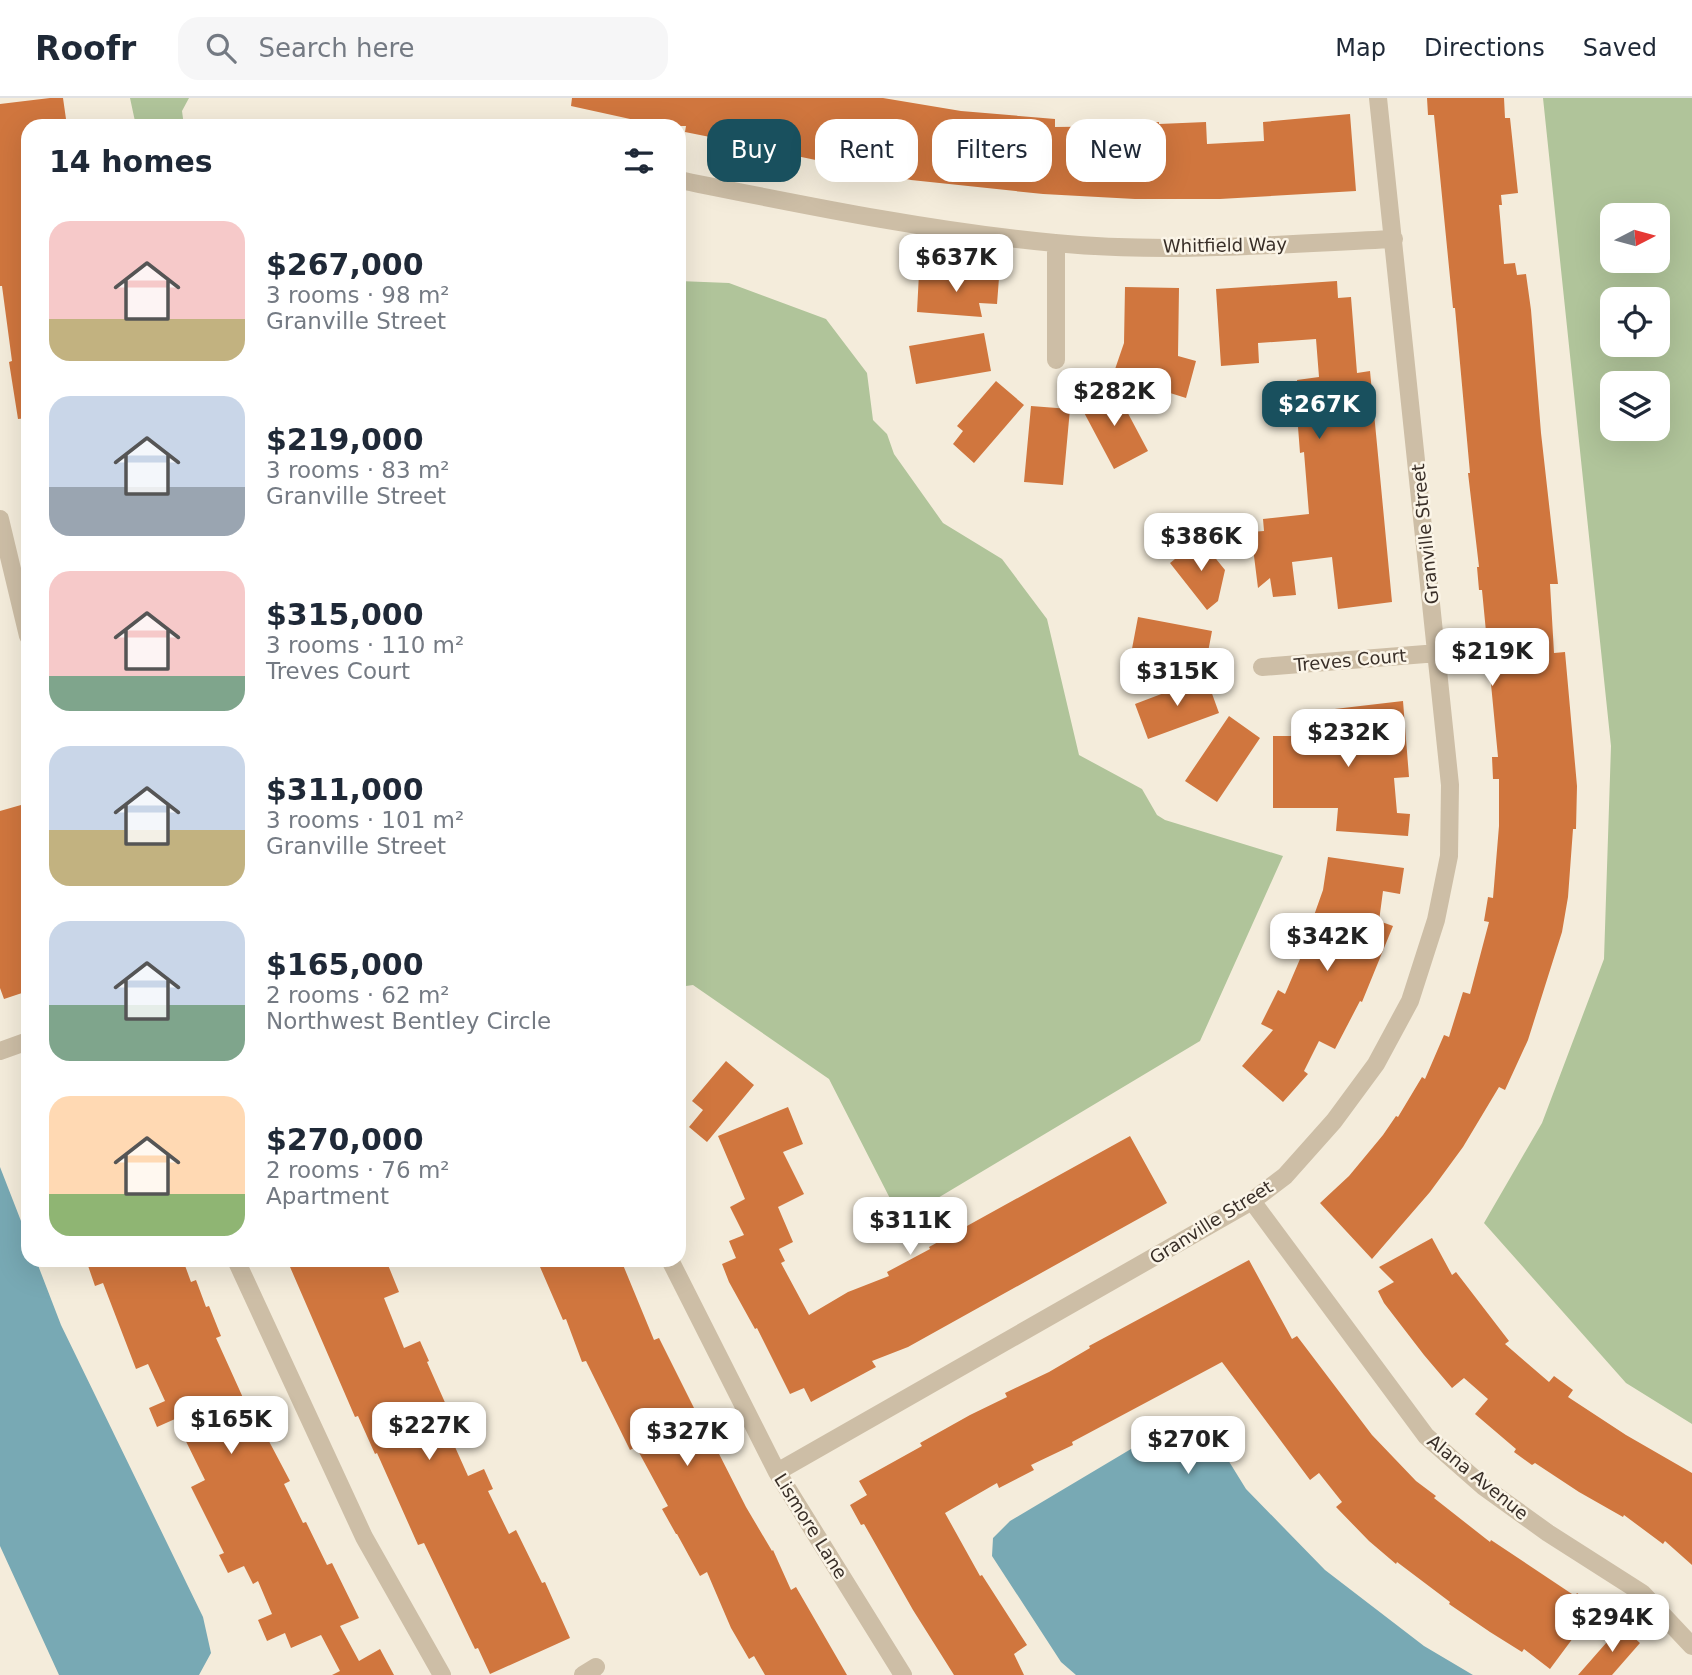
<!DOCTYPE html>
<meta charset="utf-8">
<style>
:root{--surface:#fff;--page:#f6f6f7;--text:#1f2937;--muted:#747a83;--line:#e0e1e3;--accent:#19505e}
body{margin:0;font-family:"DejaVu Sans",sans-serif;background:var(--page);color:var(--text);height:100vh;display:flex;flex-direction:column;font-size:26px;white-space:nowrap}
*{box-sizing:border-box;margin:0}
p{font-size:23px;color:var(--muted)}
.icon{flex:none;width:38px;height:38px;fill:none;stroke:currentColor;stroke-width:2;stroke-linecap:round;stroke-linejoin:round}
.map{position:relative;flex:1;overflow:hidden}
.side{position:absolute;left:21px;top:21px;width:665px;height:1148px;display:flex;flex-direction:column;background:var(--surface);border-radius:21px;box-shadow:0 7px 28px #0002}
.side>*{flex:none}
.banner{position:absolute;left:707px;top:21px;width:665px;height:63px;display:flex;gap:14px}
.needle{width:46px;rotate:84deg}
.tools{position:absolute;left:1600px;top:105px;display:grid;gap:14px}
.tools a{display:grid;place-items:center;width:70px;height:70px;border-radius:14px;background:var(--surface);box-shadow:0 7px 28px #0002;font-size:35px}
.price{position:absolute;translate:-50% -60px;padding:0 16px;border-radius:14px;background:#fff;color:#222;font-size:23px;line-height:46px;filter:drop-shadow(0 2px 4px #0008)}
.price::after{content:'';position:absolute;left:50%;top:42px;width:21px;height:16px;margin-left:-10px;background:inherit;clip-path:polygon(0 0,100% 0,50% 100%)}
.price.current{background:var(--accent);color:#fff}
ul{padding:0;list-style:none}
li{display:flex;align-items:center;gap:21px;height:175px;padding:0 28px}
li span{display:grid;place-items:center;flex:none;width:196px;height:140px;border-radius:21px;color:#555}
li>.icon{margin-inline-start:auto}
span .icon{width:84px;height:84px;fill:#fffc;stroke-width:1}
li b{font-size:30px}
h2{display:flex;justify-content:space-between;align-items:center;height:84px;padding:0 28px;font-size:30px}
.pill{padding:0 24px;border-radius:21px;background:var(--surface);box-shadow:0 7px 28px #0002;font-size:24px;line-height:63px}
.pill.current{background:var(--accent);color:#fff}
header{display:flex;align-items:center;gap:42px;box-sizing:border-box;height:98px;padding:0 35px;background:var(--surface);border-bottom:2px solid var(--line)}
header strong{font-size:33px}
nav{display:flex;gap:38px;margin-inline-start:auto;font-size:24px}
.search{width:490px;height:63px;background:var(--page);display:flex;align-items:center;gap:18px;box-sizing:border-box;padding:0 24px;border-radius:21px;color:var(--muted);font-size:26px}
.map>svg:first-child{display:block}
.green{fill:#b0c49a;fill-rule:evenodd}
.water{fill:#78a9b4}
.building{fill:#d0763e}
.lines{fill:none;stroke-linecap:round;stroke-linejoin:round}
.street{stroke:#cdbea6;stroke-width:18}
.labels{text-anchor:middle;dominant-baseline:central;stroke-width:5;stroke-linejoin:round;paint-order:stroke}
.street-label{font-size:18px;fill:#392f28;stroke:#fbf5e8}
</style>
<header>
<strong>Roofr</strong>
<div class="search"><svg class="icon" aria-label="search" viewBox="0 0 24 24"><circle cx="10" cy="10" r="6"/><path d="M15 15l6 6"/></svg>Search here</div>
<nav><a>Map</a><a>Directions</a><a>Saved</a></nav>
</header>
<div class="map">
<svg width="1692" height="1577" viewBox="0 0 1692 1577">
<rect width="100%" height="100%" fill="#f4ecdb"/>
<path class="green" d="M130 0H189L182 13 184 28H136Z
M1543 0H1692V1326L1626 1285 1484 1125 1542 1025 1604 861 1611 648ZM1657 117V163H1612V117ZM1657 201V247H1612V201ZM1612 285H1657V331H1612Z
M679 183 729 185 826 221 867 275 873 322 887 336 894 356 943 425 1002 461 1047 521 1079 657 1142 691 1157 717 1165 722 1283 758 1200 943 901 1122 829 981 693 887 679 889Z"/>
<path class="water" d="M0 1069 28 1141V1162H36L61 1227 203 1519 211 1555 199 1577H59L0 1448Z
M1190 1320 1204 1323 1246 1391 1325 1472 1424 1548 1473 1577H1076L1061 1564 992 1458 993 1440 1010 1423 1178 1323Z"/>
<path class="building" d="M50 0H63L67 28H28V320L18 321 9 264 12 263 2 188H0V6Z
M572 0H883L961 13 1055 21V29L1134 28V24H1159V26L1206 24 1207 46 1264 43 1263 24 1350 16 1356 93 1220 101H1135L1043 96 911 82 768 52 767 59 744 54 745 46 685 34 686 28H662L571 8Z
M1427 0H1504L1505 20H1510L1518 95 1501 97 1502 107H1499L1504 166 1515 165 1517 177 1526 176 1531 212 1541 335 1558 486H1550L1554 555 1565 554 1577 688 1576 731H1573L1568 799 1562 834 1528 942 1505 992 1499 989 1463 1049 1430 1094 1372 1161 1320 1105 1349 1078 1383 1037 1396 1018 1398 1019 1422 979 1425 981 1444 937 1449 939 1463 894 1470 896 1489 824 1484 823 1488 799 1493 800 1499 728V681H1493L1492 659H1498L1482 492H1479L1477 469H1479L1468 375H1470L1455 210H1453L1434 17H1428Z
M919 175 999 180 997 206 979 205 982 219 917 214Z
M1337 183 1338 200 1351 199 1357 275 1370 273 1392 504 1338 511 1332 459 1292 464 1296 497 1273 499 1270 480 1258 490 1251 434 1264 433 1263 421 1309 416 1304 354 1300 355 1298 329 1302 328 1297 282 1319 279 1316 241 1258 245 1259 265 1221 268 1216 191Z
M1125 189 1179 190 1178 258 1196 263 1186 300 1113 277 1124 245Z
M984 235 991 273 916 286 909 248Z
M996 283 1024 307 974 365 953 346 963 333 957 328Z
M1114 289 1148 353 1114 371 1080 307Z
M1031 308 1070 311 1063 387 1024 384Z
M1200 441 1225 472 1218 503 1207 512 1170 465Z
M1138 519 1212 533 1205 570 1131 556Z
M1206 579 1219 615 1148 641 1135 606Z
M1403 603 1409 679 1394 680 1397 715 1410 716 1408 738 1336 733 1338 710H1273V638H1329L1326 612Z
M1229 618 1260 640 1217 704 1185 683Z
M28 705V785L24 786 28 802V893L4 901 0 890V713Z
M1328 759 1404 770 1400 796 1383 793 1379 823 1393 828 1362 904 1360 903 1335 951 1319 943 1304 973 1308 976 1283 1004 1242 968 1273 932 1261 926 1278 892 1285 896 1309 840H1306L1323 792Z
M726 963 754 987 707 1044 689 1029 703 1012 692 1003Z
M788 1009 803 1046 783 1054 804 1096 778 1109 793 1144 779 1151 785 1163 781 1165 809 1217 848 1194 889 1178 887 1174 930 1151 929 1149 1130 1038 1167 1105 908 1249 872 1263 876 1269 811 1304 804 1290 790 1296 757 1230 755 1231 729 1184 722 1166 736 1160 729 1143 744 1137 730 1109 745 1101 718 1038Z
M1432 1140 1452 1177 1456 1174 1509 1243 1505 1246 1549 1284 1554 1278 1573 1292 1568 1299 1626 1337 1692 1375V1467L1665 1443 1663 1446 1624 1417 1623 1419 1579 1394 1535 1365 1532 1367 1514 1354 1516 1351 1475 1316 1488 1301 1464 1280 1452 1290 1424 1257 1384 1205 1378 1193 1394 1184 1379 1169Z
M86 1162H183L191 1184 196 1182 206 1209 209 1208 221 1238 216 1240 258 1333 262 1330 290 1383 284 1386 303 1425 306 1424 327 1467 332 1465 359 1520 340 1528 359 1563 380 1551 394 1577H332L340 1573 321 1537 291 1550 285 1535 267 1543 258 1522 272 1516 258 1483 253 1486 244 1468 228 1475 219 1457 224 1455 191 1389 205 1382 175 1321 157 1329 149 1310 165 1303 148 1266 136 1271 103 1185 95 1188Z
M287 1162H386L399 1194 384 1200 404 1250 420 1243 429 1263 427 1264 447 1309 453 1306 462 1324 447 1331 468 1378 484 1371 493 1391 488 1393 509 1436 516 1432 542 1485 545 1484 570 1540 490 1576 478 1550 475 1551 424 1445 418 1447 377 1355 375 1356 358 1318 355 1319Z
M537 1162H621L654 1242 659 1240 701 1324 707 1322 717 1341 713 1344 746 1409 772 1453 773 1452 791 1492 796 1489 847 1577H765L754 1558 749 1561 731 1530 707 1474 700 1478 677 1436H676L662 1411 668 1408 636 1349 630 1352 586 1263 582 1264 566 1221 563 1222Z
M1249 1162 1292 1241 1297 1238 1372 1337 1416 1383 1436 1398 1434 1400 1490 1444 1491 1442 1575 1498 1577 1495 1596 1509 1550 1571 1524 1551 1522 1554 1490 1534 1449 1506 1450 1504 1397 1464 1396 1466 1369 1443 1336 1409 1342 1404 1319 1375 1310 1382 1222 1264 1072 1344 1073 1347 1031 1367 1034 1372 999 1390 997 1385 945 1415 980 1478 982 1477 1027 1547 1014 1556 1024 1577H954L913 1512 864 1426 861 1427 850 1407 867 1397 859 1383 922 1348 920 1345 970 1317 1007 1299 1005 1295 1049 1274 1090 1250 1089 1248Z
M1621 1528 1640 1545 1612 1577H1578Z"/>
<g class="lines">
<path class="street" d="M679 82C804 107 928 133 1055 145 1168 156 1281 146 1394 141
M1056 145V262
M0 421 28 538
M1262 569 1438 555
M0 953 28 943
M1252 1103 1426 1338 1484 1389 1548 1435 1642 1495 1692 1548
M236 1162 364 1439 442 1577
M670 1162 777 1374 903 1577
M777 1374 1252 1103 1285 1078 1334 1023 1376 966 1410 903 1436 822 1449 758 1450 687 1378 0
M583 1577 596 1569"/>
</g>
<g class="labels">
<g class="street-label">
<text transform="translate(1225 147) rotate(-1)">Whitfield Way</text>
<text transform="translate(1425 436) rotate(-96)">Granville Street</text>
<text transform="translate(1350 562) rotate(-5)">Treves Court</text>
<text transform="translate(1211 1124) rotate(-32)">Granville Street</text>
<text transform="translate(1478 1379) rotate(39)">Alana Avenue</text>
<text transform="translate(811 1428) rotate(58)">Lismore Lane</text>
</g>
</g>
</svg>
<div class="tools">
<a><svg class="needle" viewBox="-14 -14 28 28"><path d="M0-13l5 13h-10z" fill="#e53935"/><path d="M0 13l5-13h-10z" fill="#747a83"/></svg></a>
<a><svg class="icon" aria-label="locate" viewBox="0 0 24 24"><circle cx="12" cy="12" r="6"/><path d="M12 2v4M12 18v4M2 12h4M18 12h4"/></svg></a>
<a><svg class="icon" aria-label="layers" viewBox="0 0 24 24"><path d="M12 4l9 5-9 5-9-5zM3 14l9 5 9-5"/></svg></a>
</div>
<b class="price" style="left:956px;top:196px">$637K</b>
<b class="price" style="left:1114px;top:330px">$282K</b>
<b class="price current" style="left:1319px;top:343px">$267K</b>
<b class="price" style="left:1201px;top:475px">$386K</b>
<b class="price" style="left:1492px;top:590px">$219K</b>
<b class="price" style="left:1177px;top:610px">$315K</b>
<b class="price" style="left:1348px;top:671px">$232K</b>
<b class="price" style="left:1327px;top:875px">$342K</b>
<b class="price" style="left:910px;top:1159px">$311K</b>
<b class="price" style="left:231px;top:1358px">$165K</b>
<b class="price" style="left:429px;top:1364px">$227K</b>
<b class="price" style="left:687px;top:1370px">$327K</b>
<b class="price" style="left:1188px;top:1378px">$270K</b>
<b class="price" style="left:1612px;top:1556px">$294K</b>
<div class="banner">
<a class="pill current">Buy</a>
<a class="pill">Rent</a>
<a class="pill">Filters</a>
<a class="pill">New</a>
</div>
<section class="side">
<h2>14 homes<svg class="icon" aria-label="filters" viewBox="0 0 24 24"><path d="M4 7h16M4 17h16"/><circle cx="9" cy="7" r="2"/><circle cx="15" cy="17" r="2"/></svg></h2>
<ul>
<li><span style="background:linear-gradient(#f6c9c9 70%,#c2b280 0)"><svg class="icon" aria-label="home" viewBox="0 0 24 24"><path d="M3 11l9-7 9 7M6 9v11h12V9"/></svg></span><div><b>$267,000</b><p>3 rooms · 98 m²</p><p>Granville Street</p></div></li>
<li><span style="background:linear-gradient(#c9d6e8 65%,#9aa5b1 0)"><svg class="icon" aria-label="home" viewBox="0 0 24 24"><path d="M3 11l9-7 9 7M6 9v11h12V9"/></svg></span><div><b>$219,000</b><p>3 rooms · 83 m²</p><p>Granville Street</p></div></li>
<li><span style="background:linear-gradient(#f6c9c9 75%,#7fa58c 0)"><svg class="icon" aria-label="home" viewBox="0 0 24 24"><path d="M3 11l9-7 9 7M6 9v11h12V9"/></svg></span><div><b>$315,000</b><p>3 rooms · 110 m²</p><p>Treves Court</p></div></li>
<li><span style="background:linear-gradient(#c9d6e8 60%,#c2b280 0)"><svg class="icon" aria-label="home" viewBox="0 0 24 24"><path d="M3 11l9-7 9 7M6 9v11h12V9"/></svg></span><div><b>$311,000</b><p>3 rooms · 101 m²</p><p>Granville Street</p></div></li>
<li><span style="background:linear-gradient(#c9d6e8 60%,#7fa58c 0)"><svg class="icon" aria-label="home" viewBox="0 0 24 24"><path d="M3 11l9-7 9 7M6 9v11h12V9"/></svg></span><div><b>$165,000</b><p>2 rooms · 62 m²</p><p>Northwest Bentley Circle</p></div></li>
<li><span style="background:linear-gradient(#ffd9b3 70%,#8fb573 0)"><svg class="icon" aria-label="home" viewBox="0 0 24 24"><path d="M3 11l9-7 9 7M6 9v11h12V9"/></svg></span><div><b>$270,000</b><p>2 rooms · 76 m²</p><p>Apartment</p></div></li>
</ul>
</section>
</div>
